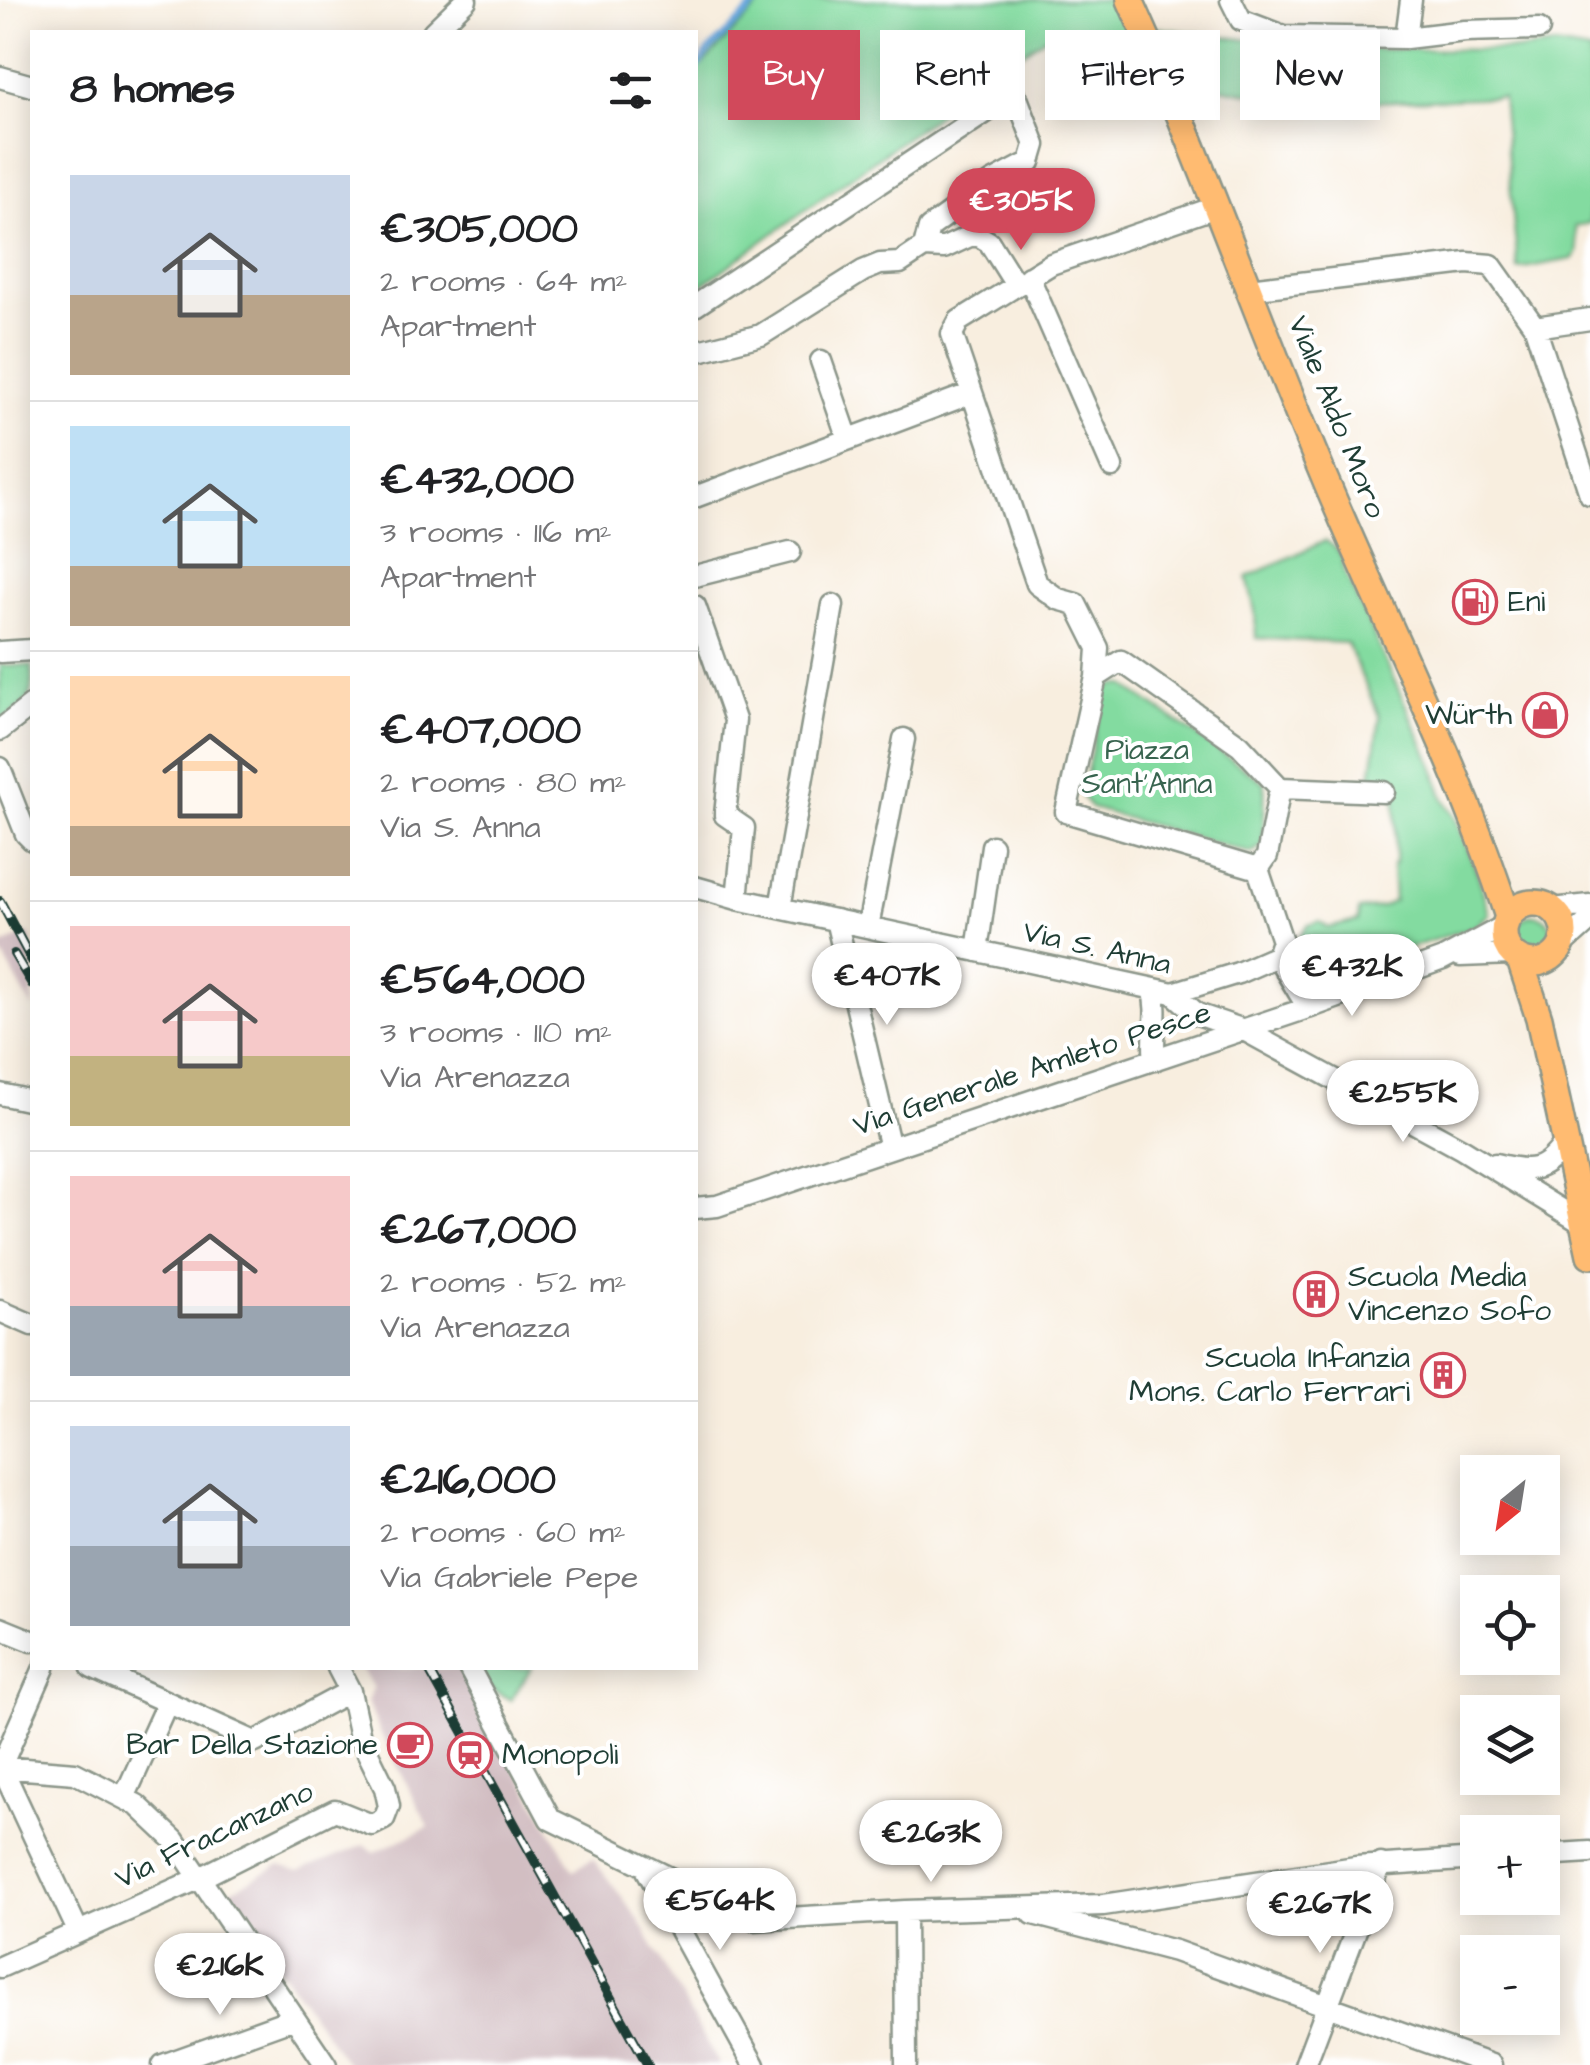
<!DOCTYPE html>
<meta charset="utf-8">
<style>
:root{--surface:#fff;--page:#f6f6f6;--text:#202124;--muted:#757577;--line:#e0e0e0;--accent:#d1495b}
body{margin:0;font-family:"Architects Daughter",sans-serif;background:var(--page);color:var(--text);height:100vh;display:flex;flex-direction:column;font-size:38px;white-space:nowrap}
*{box-sizing:border-box;margin:0}
p{font-size:32px;color:var(--muted)}
.icon{flex:none;width:55px;height:55px;fill:none;stroke:currentColor;stroke-width:2;stroke-linecap:round;stroke-linejoin:round}
.map{position:relative;flex:1;overflow:hidden}
.side{position:absolute;left:30px;top:30px;width:668px;height:1640px;display:flex;flex-direction:column;background:var(--surface);border-radius:0px;box-shadow:0 5px 25px #0003}
.side>*{flex:none}
.banner{position:absolute;left:728px;top:30px;width:712px;height:90px;display:flex;gap:20px}
.needle{width:65px;rotate:210deg}
.buttons{position:absolute;left:1460px;top:1455px;display:grid;gap:20px}
.buttons a{display:grid;place-items:center;width:100px;height:100px;border-radius:0px;background:var(--surface);box-shadow:0 5px 25px #0003;font-size:50px}
.price{position:absolute;translate:-50% -85px;padding:0 22px;border-radius:35px;background:#fff;color:#222;font-size:32px;line-height:65px;filter:drop-shadow(0 2px 5px #0008)}
.price::after{content:'';position:absolute;left:50%;top:60px;width:30px;height:22px;margin-left:-15px;background:inherit;clip-path:polygon(0 0,100% 0,50% 100%)}
.price.on{background:var(--accent);color:#fff}
ul{padding:0;list-style:none}
li{display:flex;align-items:center;gap:30px;height:250px;padding:0 40px}
li+li{border-top:2px solid var(--line)}
li span{display:grid;place-items:center;flex:none;width:280px;height:200px;border-radius:0px;color:#555}
li>.icon{margin-inline-start:auto}
span .icon{width:120px;height:120px;fill:#fffc;stroke-width:1}
li b{font-size:42px}
h2{display:flex;justify-content:space-between;align-items:center;height:120px;padding:0 40px;font-size:42px}
.chip{padding:0 35px;border-radius:0px;background:var(--surface);box-shadow:0 5px 25px #0003;font-size:35px;line-height:90px}
.chip.on{background:var(--accent);color:#fff}
.map>svg:first-child{display:block}
.industrial{fill:#d2bec2}
.green{fill:#83dba0;stroke:#518c6a;stroke-width:2.5}
.lines{fill:none;stroke-linecap:round;stroke-linejoin:round}
.stream{stroke:#69a9dd;stroke-width:6}
.minor-casing{stroke:#8c968a;stroke-width:25}
.major-casing{stroke:#8c968a;stroke-width:30}
.minor{stroke:#fff;stroke-width:20}
.major{stroke:#ffbb71;stroke-width:25}
.rail-casing{stroke:#1f3d34;stroke-width:10}
.rail{stroke:#fff;stroke-width:6;stroke-dasharray:19;stroke-linecap:butt}
.labels{text-anchor:middle;dominant-baseline:central;stroke-width:8;stroke-linejoin:round;paint-order:stroke}
.street-label{font-size:30px;fill:#1f3d34;stroke:#fff}
.poi-label{font-size:30px;fill:#1f3d34;stroke:#fff;text-anchor:start}
.park-label{font-size:30px;fill:#38644f;stroke:#fff}
</style>
<div class="map">
<svg width="1590" height="2065" viewBox="0 0 1590 2065">
<rect width="100%" height="100%" fill="#fff"/>
<filter id="ink" filterUnits="userSpaceOnUse"><feTurbulence type="fractalNoise" baseFrequency=".01" numOctaves="2"/><feDisplacementMap in="SourceGraphic" scale="20" xChannelSelector="R" yChannelSelector="G"/><feConvolveMatrix kernelMatrix="1 2 1 2 8 2 1 2 1" color-interpolation-filters="sRGB"/></filter>
<filter id="wash" filterUnits="userSpaceOnUse"><feTurbulence type="fractalNoise" baseFrequency=".0048" numOctaves="4" result="noise"/><feDisplacementMap in="SourceGraphic" scale="40" xChannelSelector="R" yChannelSelector="G"/><feGaussianBlur stdDeviation="2.25" result="paint"/><feColorMatrix in="noise" values="0 0 0 0 0 0 0 0 0 0 0 0 0 0 0 0 0 1.4 0 .05"/><feComposite in="paint" operator="in"/></filter>
<g filter="url(#wash)">
<rect width="100%" height="100%" fill="#f8eedf"/>
<path class="industrial" d="M28 933 32 939V1008L0 950V947Z
M361 1668H460L573 1870 593 1859 639 1920 719 2065H348L226 1893 280 1865 299 1871 364 1845 375 1852 429 1827 380 1732 367 1702 373 1688Z"/>
<path class="green" d="M765 0H1115L1125 24 1319 49 1523 50 1555 46 1590 52V223L1575 226 1578 252 1572 259 1518 269 1502 97 1290 105 1249 93 1152 75 1136 80 1112 56 1046 36 695 290V72Z
M1325 541C1339 548 1343 556 1344 571L1433 765 1443 797 1456 820 1478 875 1489 914 1476 926 1330 974 1317 971 1311 961 1320 956 1326 959 1335 948 1327 944 1306 948 1299 937 1308 925 1320 922 1328 928 1358 921 1359 910 1382 907 1394 901 1392 865 1395 864 1396 779 1371 778 1380 718 1347 643 1256 638 1255 611 1247 577Z
M0 665 32 666C32 698 32 701 4 718L0 717Z
M1114 685H1124L1265 783 1263 845 1251 853 1091 808 1082 796 1104 691Z
M1516 933a18 18 0 1 1 36 0a18 18 0 1 1-36 0Z
M478 1668H531L511 1700 488 1687Z"/>
<g class="lines">
<path class="stream" d="M695 70 709 51 761 0"/>
</g>
</g>
<g filter="url(#ink)">
<g class="lines">
<defs>
<path id="minor" d="M1231 0 1241 20 1283 36 1406 38 1411 0
M433 32 466 0
M1406 38 1465 31 1539 29
M0 77 32 86
M1029 277 1112 467
M1249 289 1467 263 1491 265 1535 327 1590 494
M695 306 998 104 1017 98 1035 145 1030 162 994 181 929 228 924 247
M1535 327 1590 319
M695 352 761 335 863 271 880 264 900 263 924 247 944 248 970 236H979L989 242 1016 285
M821 361 848 439
M695 497 972 393
M695 576 790 552
M695 606 735 720 725 815 744 828 737 899
M0 652 32 650
M1121 661 1240 745 1280 788 1267 856 1258 869 1066 812 1096 677Z
M1096 677 1098 648 1076 604 1058 599 1037 584 952 334 959 321 1051 264 1216 207
M0 730 32 705
M0 768 26 834 32 840
M1280 788 1384 792
M695 887 737 899 1173 993 1197 1014 1244 1030 1462 1149 1582 1223 1590 1222
M780 908 833 605
M1552 909 1590 905
M836 920 890 1148
M868 927 904 739
M1562 945 1590 920
M977 951 992 846
M1277 956 1308 1008
M1460 956 1512 954
M1152 989C1160 1012 1151 1036 1155 1060
M1173 993 1238 973 1277 956 1282 941 1258 869
M0 1094 32 1101
M1495 1164C1531 1173 1544 1173 1566 1141
M695 1208 717 1206 1308 1008 1443 959 1504 926
M0 1311 32 1325
M0 1628 32 1641
M44 1668 1 1766 78 1931
M92 1668 255 1742 350 1691
M469 1668 550 1819 755 1920 905 1911 1103 1905 1356 1867 1478 1859
M0 1767 75 1773 137 1805 174 1840 326 2065
M124 1798 167 1703
M1542 1855 1590 1852
M644 1865 754 2065
M905 1911 906 2065
M1033 1914 1175 1951 1491 2065
M0 1967 198 1879 335 1810 372 1825 384 1819 389 1806 385 1788 360 1737 350 1691 338 1668
M163 2065 294 2018
M1305 2065 1381 1864"/>
<path id="major" d="M1130 0C1202 159 1259 324 1327 484 1388 628 1460 768 1508 917
M1504 933a30 30 0 1 1 60 0a30 30 0 1 1-60 0Z
M1520 960 1539 1018 1590 1255"/>
</defs>
<use href="#minor" class="minor-casing"/>
<use href="#major" class="major-casing"/>
<use href="#minor" class="minor"/>
<use href="#major" class="major"/>
<defs>
<path id="rail" d="M0 901 32 961
M14 954 32 984
M428 1668 648 2065"/>
</defs>
<use href="#rail" class="rail-casing"/>
<use href="#rail" class="rail"/>
</g>
</g>
<defs>
<symbol id="fuel-ring" viewBox="-11 -11 22 22"><circle r="9.5" fill="#fff" stroke="#d1495b" stroke-width="1.5"/><path d="M-5.5-6h7V0h2V4h1.3V-2.5L3-4.5l.8-.8L6-3V5H2.5V1h-1V6h-7ZM-4.2-4.7v3.2H.2V-4.7Z" fill="#d1495b"/></symbol>
<symbol id="shop-ring" viewBox="-11 -11 22 22"><circle r="9.5" fill="#fff" stroke="#d1495b" stroke-width="1.5"/><path d="M-5-2.5h2.3a2.7 3.5 0 0 1 5.4 0H5L5.5 6h-11ZM-1.5-2.5h3a1.5 2.3 0 0 0-3 0Z" fill="#d1495b"/></symbol>
<symbol id="building-ring" viewBox="-11 -11 22 22"><circle r="9.5" fill="#fff" stroke="#d1495b" stroke-width="1.5"/><path d="M-4-6H4V6H1V3H-1V6H-4ZM-2.5-4.3h1.7v1.8h-1.7ZM.8-4.3h1.7v1.8H.8ZM-2.5-1h1.7V.8h-1.7ZM.8-1h1.7V.8H.8Z" fill="#d1495b"/></symbol>
<symbol id="cafe-ring" viewBox="-11 -11 22 22"><circle r="9.5" fill="#fff" stroke="#d1495b" stroke-width="1.5"/><path d="M-5.5-4.5H6V0H3Q3 3.5 0 3.5H-2.5Q-5.5 3.5-5.5 0ZM3-3.2v2h1.7v-2ZM-6 4.5H4V6H-6Z" fill="#d1495b"/></symbol>
<symbol id="station-ring" viewBox="-11 -11 22 22"><circle r="9.5" fill="#fff" stroke="#d1495b" stroke-width="1.5"/><path d="M-3-6H3Q5-6 5-4V2Q5 4 3 4L4.5 6H3L1.5 4h-3L-3 6H-4.5L-3 4Q-5 4-5 2V-4Q-5-6-3-6ZM-3.5-4v3h7v-3ZM-3.5 1v1.5H-2V1ZM2 1v1.5H3.5V1Z" fill="#d1495b"/></symbol>
</defs>
<g fill-rule="evenodd">
<use href="#fuel-ring" x="1450" y="577" width="50" height="50"/>
<use href="#shop-ring" x="1520" y="690" width="50" height="50"/>
<use href="#building-ring" x="1291" y="1269" width="50" height="50"/>
<use href="#building-ring" x="1418" y="1350" width="50" height="50"/>
<use href="#cafe-ring" x="385" y="1720" width="50" height="50"/>
<use href="#station-ring" x="445" y="1730" width="50" height="50"/>
</g>
<g class="labels">
<g class="street-label">
<text transform="translate(1337 417) rotate(68)">Viale Aldo Moro</text>
<text transform="translate(1097 948) rotate(13)">Via S. Anna</text>
<text transform="translate(1032 1069) rotate(-18)">Via Generale Amleto Pesce</text>
<text transform="translate(214 1835) rotate(-25)">Via Fracanzano</text>
</g>
<g class="poi-label">
<text x="1508" y="602">Eni</text>
<text x="1512" y="715" text-anchor="end">Würth</text>
<text x="1348" y="1277">Scuola Media<tspan x="1348" dy="34">Vincenzo Sofo</tspan></text>
<text x="1410" y="1358" text-anchor="end">Scuola Infanzia<tspan x="1410" dy="34">Mons. Carlo Ferrari</tspan></text>
<text x="378" y="1745" text-anchor="end">Bar Della Stazione</text>
<text x="502" y="1755">Monopoli</text>
</g>
<g class="park-label">
<text x="1147" y="750">Piazza<tspan x="1147" dy="34">Sant'Anna</tspan></text>
</g>
</g>
</svg>
<div class="buttons">
<a><svg class="needle" viewBox="-14 -14 28 28"><path d="M0-13l5 13h-10z" fill="#e53935"/><path d="M0 13l5-13h-10z" fill="#757577"/></svg></a>
<a><svg class="icon" aria-label="locate" viewBox="0 0 24 24"><circle cx="12" cy="12" r="6"/><path d="M12 2v4M12 18v4M2 12h4M18 12h4"/></svg></a>
<a><svg class="icon" aria-label="layers" viewBox="0 0 24 24"><path d="M12 4l9 5-9 5-9-5zM3 14l9 5 9-5"/></svg></a>
<a>+</a>
<a>−</a>
</div>
<b class="price on" style="left:1021px;top:253px">€305K</b>
<b class="price" style="left:1352px;top:1019px">€432K</b>
<b class="price" style="left:887px;top:1028px">€407K</b>
<b class="price" style="left:1403px;top:1145px">€255K</b>
<b class="price" style="left:931px;top:1885px">€263K</b>
<b class="price" style="left:720px;top:1953px">€564K</b>
<b class="price" style="left:1320px;top:1956px">€267K</b>
<b class="price" style="left:220px;top:2018px">€216K</b>
<div class="banner">
<a class="chip on">Buy</a>
<a class="chip">Rent</a>
<a class="chip">Filters</a>
<a class="chip">New</a>
</div>
<section class="side">
<h2>8 homes<svg class="icon" aria-label="filters" viewBox="0 0 24 24"><path d="M4 7h16M4 17h16"/><circle cx="9" cy="7" r="2"/><circle cx="15" cy="17" r="2"/></svg></h2>
<ul>
<li><span style="background:linear-gradient(#c9d6e8 60%,#b9a48a 0)"><svg class="icon" aria-label="home" viewBox="0 0 24 24"><path d="M3 11l9-7 9 7M6 9v11h12V9"/></svg></span><div><b>€305,000</b><p>2 rooms · 64 m²</p><p>Apartment</p></div></li>
<li><span style="background:linear-gradient(#bfe0f5 70%,#b9a48a 0)"><svg class="icon" aria-label="home" viewBox="0 0 24 24"><path d="M3 11l9-7 9 7M6 9v11h12V9"/></svg></span><div><b>€432,000</b><p>3 rooms · 116 m²</p><p>Apartment</p></div></li>
<li><span style="background:linear-gradient(#ffd9b3 75%,#b9a48a 0)"><svg class="icon" aria-label="home" viewBox="0 0 24 24"><path d="M3 11l9-7 9 7M6 9v11h12V9"/></svg></span><div><b>€407,000</b><p>2 rooms · 80 m²</p><p>Via S. Anna</p></div></li>
<li><span style="background:linear-gradient(#f6c9c9 65%,#c2b280 0)"><svg class="icon" aria-label="home" viewBox="0 0 24 24"><path d="M3 11l9-7 9 7M6 9v11h12V9"/></svg></span><div><b>€564,000</b><p>3 rooms · 110 m²</p><p>Via Arenazza</p></div></li>
<li><span style="background:linear-gradient(#f6c9c9 65%,#9aa5b1 0)"><svg class="icon" aria-label="home" viewBox="0 0 24 24"><path d="M3 11l9-7 9 7M6 9v11h12V9"/></svg></span><div><b>€267,000</b><p>2 rooms · 52 m²</p><p>Via Arenazza</p></div></li>
<li><span style="background:linear-gradient(#c9d6e8 60%,#9aa5b1 0)"><svg class="icon" aria-label="home" viewBox="0 0 24 24"><path d="M3 11l9-7 9 7M6 9v11h12V9"/></svg></span><div><b>€216,000</b><p>2 rooms · 60 m²</p><p>Via Gabriele Pepe</p></div></li>
</ul>
</section>
</div>
